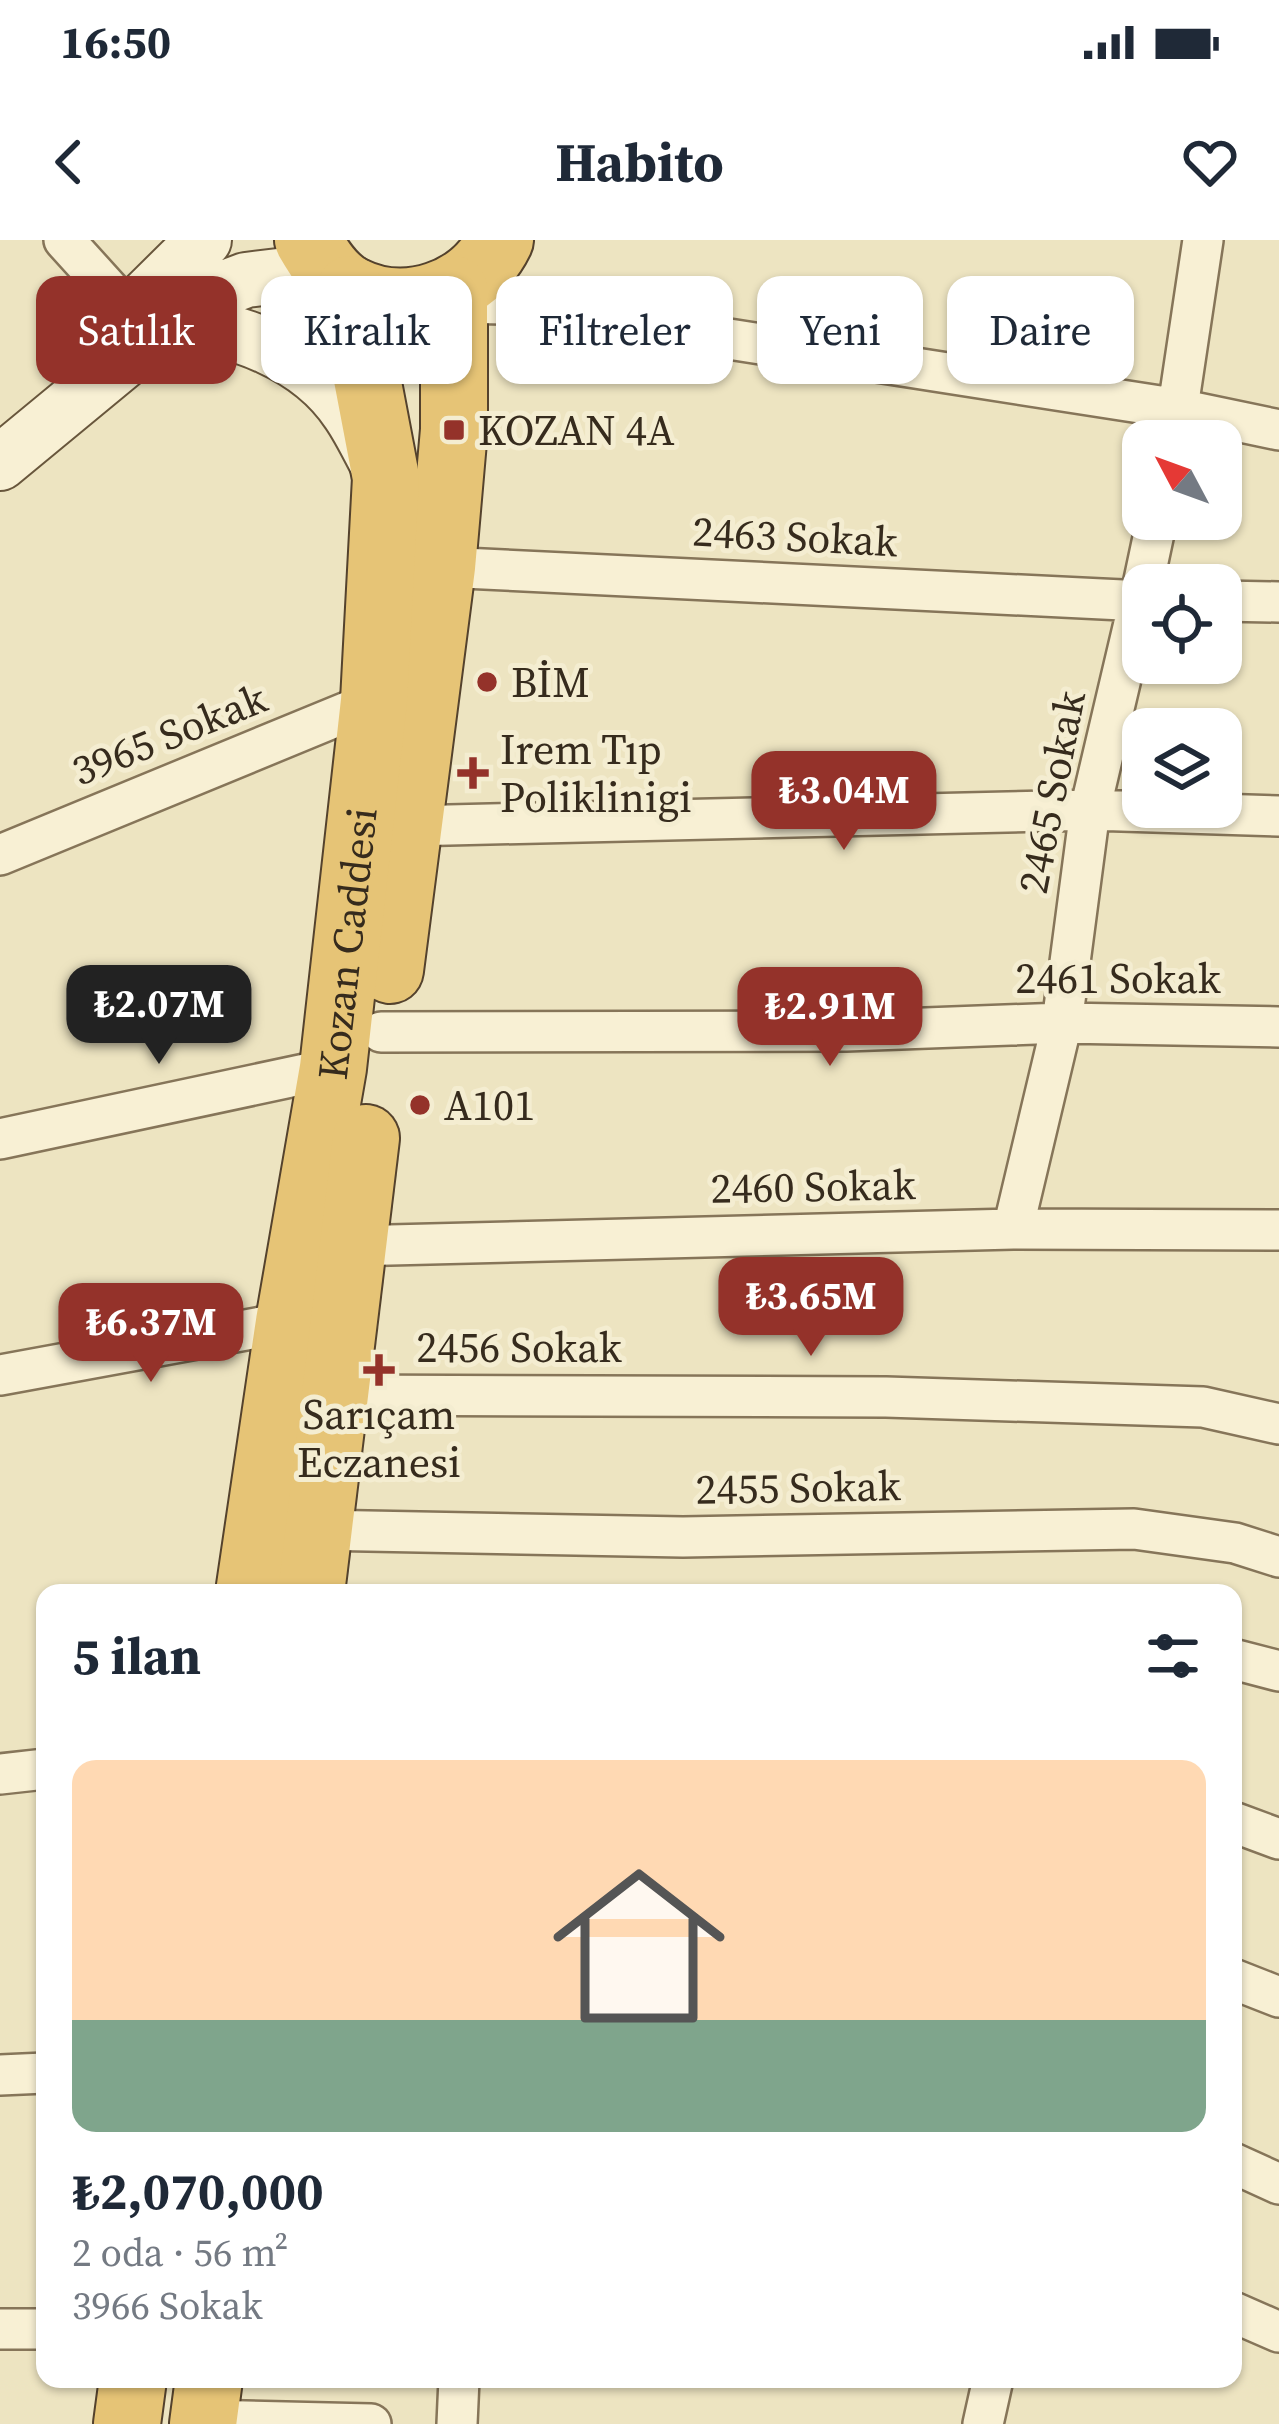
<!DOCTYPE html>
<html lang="tr">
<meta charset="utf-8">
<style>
:root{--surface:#fff;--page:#f2f2f3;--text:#1f2937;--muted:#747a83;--line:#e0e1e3;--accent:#94322a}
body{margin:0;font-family:"Source Serif 4",serif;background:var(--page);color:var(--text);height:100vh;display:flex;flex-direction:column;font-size:45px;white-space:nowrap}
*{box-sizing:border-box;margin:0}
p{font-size:39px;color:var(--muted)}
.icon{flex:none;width:66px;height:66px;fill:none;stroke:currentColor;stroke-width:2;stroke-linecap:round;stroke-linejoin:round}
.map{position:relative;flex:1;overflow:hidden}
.side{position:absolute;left:36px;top:1344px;width:1206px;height:804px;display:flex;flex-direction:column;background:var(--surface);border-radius:24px;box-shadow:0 3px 9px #0004}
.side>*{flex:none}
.banner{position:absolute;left:36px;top:36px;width:1209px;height:108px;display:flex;gap:24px}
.needle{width:78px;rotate:311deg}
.tools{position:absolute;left:1122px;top:180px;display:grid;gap:24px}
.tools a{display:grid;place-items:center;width:120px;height:120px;border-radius:24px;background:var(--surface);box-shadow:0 3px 9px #0004;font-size:60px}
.price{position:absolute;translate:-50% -102px;padding:0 27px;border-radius:24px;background:var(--accent);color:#fff;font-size:39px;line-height:78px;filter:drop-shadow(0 3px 6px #0008)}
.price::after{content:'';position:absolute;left:50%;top:72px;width:36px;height:27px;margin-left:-18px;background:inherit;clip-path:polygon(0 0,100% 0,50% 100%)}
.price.active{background:#222;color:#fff}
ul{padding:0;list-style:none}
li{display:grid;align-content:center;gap:24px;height:636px;padding:0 36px}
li+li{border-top:3px solid var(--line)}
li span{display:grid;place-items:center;height:372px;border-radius:24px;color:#555}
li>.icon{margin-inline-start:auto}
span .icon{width:216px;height:216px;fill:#fffc;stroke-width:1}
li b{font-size:51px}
h2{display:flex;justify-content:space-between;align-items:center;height:144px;padding:0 36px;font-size:51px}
.chip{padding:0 42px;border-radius:24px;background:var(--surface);box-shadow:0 3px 9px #0004;font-size:42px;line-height:108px}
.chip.active{background:var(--accent);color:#fff}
.status{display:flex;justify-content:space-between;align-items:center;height:84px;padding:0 60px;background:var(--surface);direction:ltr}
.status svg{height:33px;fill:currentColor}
header{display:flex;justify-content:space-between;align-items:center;height:156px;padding:0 36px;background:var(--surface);font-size:54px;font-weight:700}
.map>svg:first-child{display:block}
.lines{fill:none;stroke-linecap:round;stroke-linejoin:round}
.minor-casing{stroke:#867559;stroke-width:44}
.secondary-casing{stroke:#68563c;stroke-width:58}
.trunk-casing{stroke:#54422d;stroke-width:70}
.minor{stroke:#f8f0d4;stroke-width:39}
.secondary{stroke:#f8f0d4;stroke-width:54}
.trunk{stroke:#e6c476;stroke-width:66}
.poi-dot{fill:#94322a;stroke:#f4edd1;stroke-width:4.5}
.labels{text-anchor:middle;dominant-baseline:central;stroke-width:10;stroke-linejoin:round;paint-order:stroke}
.poi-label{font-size:42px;fill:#362b1d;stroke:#f4edd1;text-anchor:start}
.street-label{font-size:42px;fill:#362b1d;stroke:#f4edd1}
</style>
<div class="status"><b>16:50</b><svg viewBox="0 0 49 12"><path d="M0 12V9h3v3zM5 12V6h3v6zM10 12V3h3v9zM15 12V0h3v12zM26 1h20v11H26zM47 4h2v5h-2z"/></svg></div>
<header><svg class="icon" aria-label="back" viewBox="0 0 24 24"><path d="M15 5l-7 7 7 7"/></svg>Habito<svg class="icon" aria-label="heart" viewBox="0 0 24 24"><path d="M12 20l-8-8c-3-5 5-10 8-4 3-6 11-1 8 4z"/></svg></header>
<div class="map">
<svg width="1279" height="2184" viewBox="0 0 1279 2184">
<rect width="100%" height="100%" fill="#ede4c1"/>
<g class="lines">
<defs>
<path id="minor" d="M64 0 132 75
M455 63 504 64 1179 169 1279 190
M1173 201 1203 0
M442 327 1143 361
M1143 345 1157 279
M1221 361 1279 362
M408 586 1090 570 1279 576
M0 615 374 461
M381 792 846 791 1062 783 1279 787
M0 899 333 828
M1013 989 1062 783 1090 570 1143 345
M350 1006 1013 989 1279 990
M0 1135 289 1082
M334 1155 886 1157 1203 1167 1279 1184
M316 1290 683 1297 1134 1289 1235 1303 1279 1317
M1233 1419 1279 1431
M0 1534 45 1529
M1233 1582 1279 1599
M1233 1739 1279 1757
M0 1835 45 1833
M1233 1923 1279 1944
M1233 2072 1279 2092
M0 2089H45
M204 2180 371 2184
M457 2184 459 2139
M983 2184 993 2139"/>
<path id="secondary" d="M167 84C234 85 311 115 349 173 360 189 368 206 377 223
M116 87 204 0
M0 223 201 57 246 40 312 32 350 49"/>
<g id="trunk">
<path d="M308 0C319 19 332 40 352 50 406 77 474 54 500 0"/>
<path d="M390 730 442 327 454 190V49"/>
<path id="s1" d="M249 1353 289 1082 333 828 374 461 386 238 350 49"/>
<path d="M311 1353 366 898"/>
<path d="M127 2184 133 2139"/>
<path d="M203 2184 209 2139"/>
</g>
</defs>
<use href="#minor" class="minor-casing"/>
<use href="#secondary" class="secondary-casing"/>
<use href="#trunk" class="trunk-casing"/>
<use href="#minor" class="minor"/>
<use href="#secondary" class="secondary"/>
<use href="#trunk" class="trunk"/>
</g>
<g class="poi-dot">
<rect x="442" y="178" width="24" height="24" rx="6"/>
<circle cx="487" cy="442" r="12"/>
<path d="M467 515h12v12h12v12h-12v12h-12v-12h-12v-12h12z"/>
<circle cx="420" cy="865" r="12"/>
<path d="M373 1112h12v12h12v12h-12v12h-12v-12h-12v-12h12z"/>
</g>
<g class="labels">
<g class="poi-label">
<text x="478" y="190">KOZAN 4A</text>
<text x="511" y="442">BİM</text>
<text x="500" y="509">Irem Tıp<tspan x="500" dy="48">Poliklinigi</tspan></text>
<text x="444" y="865">A101</text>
<text x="379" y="1174" text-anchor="middle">Sarıçam<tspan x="379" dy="48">Eczanesi</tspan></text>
</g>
<g class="street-label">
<text transform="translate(795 296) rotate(3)">2463 Sokak</text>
<text transform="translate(169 494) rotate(-22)">3965 Sokak</text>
<text transform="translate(1051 552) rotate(-79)">2465 Sokak</text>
<text stroke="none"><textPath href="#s1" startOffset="657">Kozan Caddesi</textPath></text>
<text x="1118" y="738">2461 Sokak</text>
<text transform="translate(813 946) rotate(-1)">2460 Sokak</text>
<text x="519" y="1107">2456 Sokak</text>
<text transform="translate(798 1247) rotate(-1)">2455 Sokak</text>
</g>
</g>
</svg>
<div class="tools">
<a><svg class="needle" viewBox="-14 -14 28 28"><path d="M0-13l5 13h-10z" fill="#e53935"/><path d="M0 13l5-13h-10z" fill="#747a83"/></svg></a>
<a><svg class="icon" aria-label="locate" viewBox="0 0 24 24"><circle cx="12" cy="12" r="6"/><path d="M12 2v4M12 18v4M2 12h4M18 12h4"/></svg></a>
<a><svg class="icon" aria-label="layers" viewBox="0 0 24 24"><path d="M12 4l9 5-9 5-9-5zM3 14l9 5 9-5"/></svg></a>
</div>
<b class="price" style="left:844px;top:613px">₺3.04M</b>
<b class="price active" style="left:159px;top:827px">₺2.07M</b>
<b class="price" style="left:830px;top:829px">₺2.91M</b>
<b class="price" style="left:811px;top:1119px">₺3.65M</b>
<b class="price" style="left:151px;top:1145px">₺6.37M</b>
<div class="banner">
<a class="chip active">Satılık</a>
<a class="chip">Kiralık</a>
<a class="chip">Filtreler</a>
<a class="chip">Yeni</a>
<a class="chip">Daire</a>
</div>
<section class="side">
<h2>5 ilan<svg class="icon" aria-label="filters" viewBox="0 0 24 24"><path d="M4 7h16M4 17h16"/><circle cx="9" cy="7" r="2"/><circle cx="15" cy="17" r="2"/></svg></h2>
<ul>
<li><span style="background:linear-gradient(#ffd9b3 70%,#7fa58c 0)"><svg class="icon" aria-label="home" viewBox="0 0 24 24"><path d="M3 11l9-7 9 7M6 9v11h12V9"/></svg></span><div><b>₺2,070,000</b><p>2 oda · 56 m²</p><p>3966 Sokak</p></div></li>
</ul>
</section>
</div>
